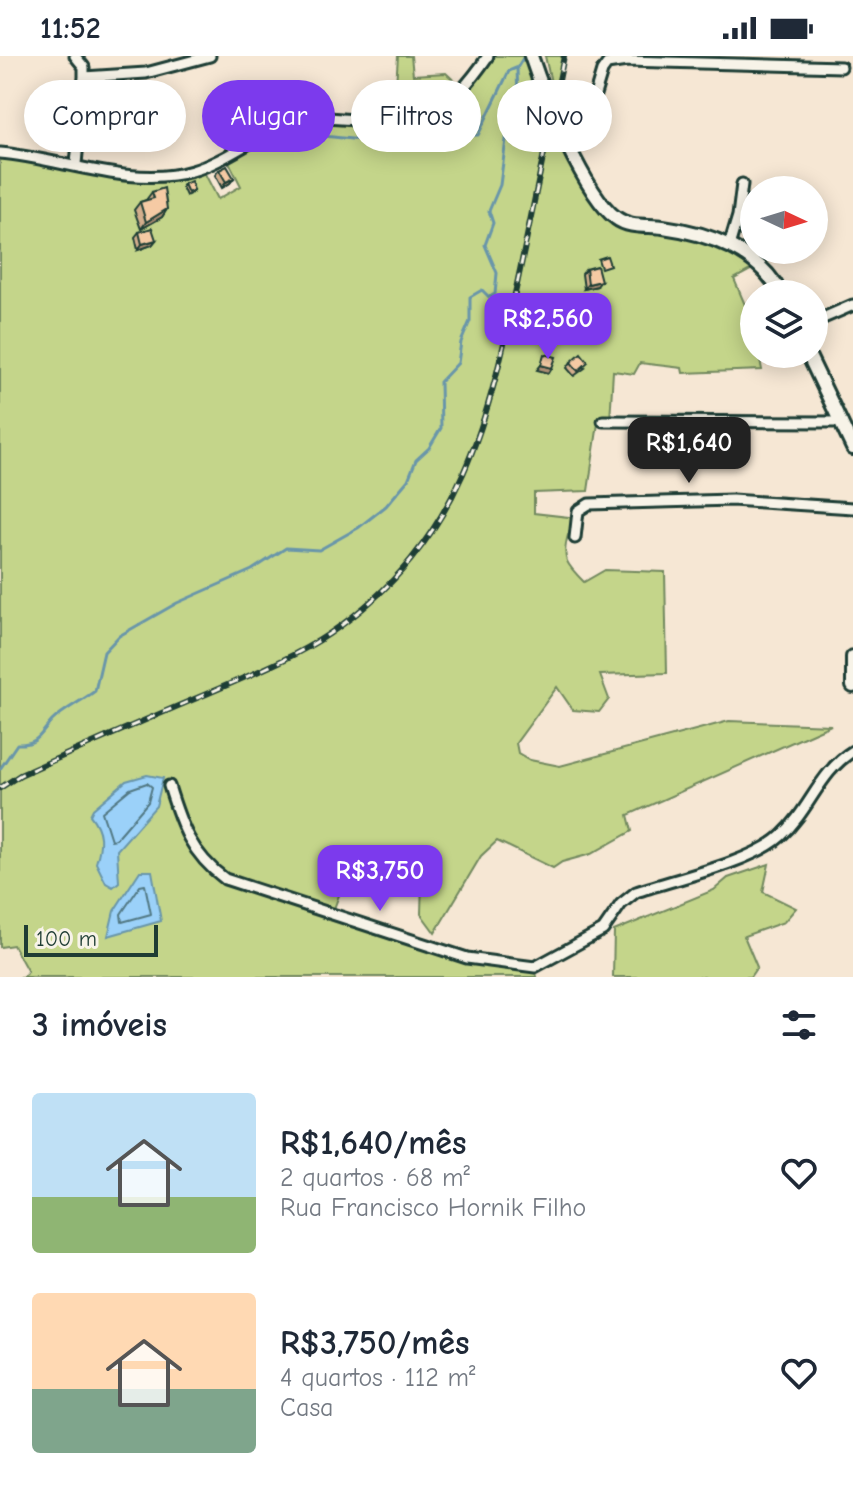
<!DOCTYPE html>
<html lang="pt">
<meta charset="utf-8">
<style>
:root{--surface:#fff;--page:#f6f6f7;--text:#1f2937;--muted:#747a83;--accent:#7c3aed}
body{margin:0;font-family:"Comic Neue",sans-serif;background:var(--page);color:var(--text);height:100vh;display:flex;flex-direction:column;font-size:30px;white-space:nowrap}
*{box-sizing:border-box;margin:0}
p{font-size:26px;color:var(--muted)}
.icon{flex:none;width:44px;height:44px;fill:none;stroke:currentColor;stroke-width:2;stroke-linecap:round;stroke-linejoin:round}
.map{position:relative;height:921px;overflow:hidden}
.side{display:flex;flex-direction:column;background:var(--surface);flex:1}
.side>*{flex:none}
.guide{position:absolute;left:24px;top:24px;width:806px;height:72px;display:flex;gap:16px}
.needle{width:52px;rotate:94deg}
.fabs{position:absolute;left:740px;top:120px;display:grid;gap:16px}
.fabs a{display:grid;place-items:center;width:88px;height:88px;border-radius:50%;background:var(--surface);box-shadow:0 4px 20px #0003;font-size:40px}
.scale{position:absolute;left:24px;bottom:20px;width:134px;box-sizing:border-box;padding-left:8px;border:4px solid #1f3d34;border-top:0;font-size:22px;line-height:28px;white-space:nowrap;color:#1f3d34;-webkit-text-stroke:6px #f7f3e8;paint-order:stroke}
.price{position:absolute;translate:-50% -68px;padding:0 18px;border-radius:16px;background:var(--accent);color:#fff;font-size:26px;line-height:52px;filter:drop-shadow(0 2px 4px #0008)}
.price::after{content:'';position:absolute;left:50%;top:48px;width:24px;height:18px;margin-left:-12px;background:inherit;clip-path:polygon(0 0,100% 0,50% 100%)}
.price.current{background:#222;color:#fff}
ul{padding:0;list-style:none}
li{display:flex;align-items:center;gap:24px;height:200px;padding:0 32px}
li span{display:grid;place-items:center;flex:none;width:224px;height:160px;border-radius:8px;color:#555}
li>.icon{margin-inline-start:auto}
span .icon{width:96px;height:96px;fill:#fffc;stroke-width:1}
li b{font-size:34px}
h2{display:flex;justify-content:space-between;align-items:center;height:96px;padding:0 32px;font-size:34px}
.tag{padding:0 28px;border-radius:36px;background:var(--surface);box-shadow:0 4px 20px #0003;font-size:28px;line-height:72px}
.tag.current{background:var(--accent);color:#fff}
.status{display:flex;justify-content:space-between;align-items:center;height:56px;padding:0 40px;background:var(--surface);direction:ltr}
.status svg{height:22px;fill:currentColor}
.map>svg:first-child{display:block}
.green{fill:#c4d58a;stroke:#72895f;stroke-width:2}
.water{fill:#9bd1f9;stroke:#6996aa;stroke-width:2}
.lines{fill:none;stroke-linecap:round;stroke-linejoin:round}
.shore{stroke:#517883;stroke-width:2}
.stream{stroke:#6996aa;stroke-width:3}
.minor-casing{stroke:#1f3d34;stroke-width:15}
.tertiary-casing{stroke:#1f3d34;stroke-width:18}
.minor{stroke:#f7f3e8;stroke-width:9}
.tertiary{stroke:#f7f3e8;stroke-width:12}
.rail-casing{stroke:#1f3d34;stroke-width:6}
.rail{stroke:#f7f3e8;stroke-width:3;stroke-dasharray:9;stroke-linecap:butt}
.wall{fill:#d3ae8d;stroke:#1f3d34;stroke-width:2}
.shaded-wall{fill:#ac8d73;stroke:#1f3d34;stroke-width:2}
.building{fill:#f5caa4;stroke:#1f3d34;stroke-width:2}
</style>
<div class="status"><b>11:52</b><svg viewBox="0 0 49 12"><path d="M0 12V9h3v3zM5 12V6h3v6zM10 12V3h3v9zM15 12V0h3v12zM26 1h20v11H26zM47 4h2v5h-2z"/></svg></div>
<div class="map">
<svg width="853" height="921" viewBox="0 0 853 921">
<rect width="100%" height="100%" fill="#f6e7d4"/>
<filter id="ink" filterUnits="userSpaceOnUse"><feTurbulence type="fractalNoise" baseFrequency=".0125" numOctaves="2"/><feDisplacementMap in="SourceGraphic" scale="16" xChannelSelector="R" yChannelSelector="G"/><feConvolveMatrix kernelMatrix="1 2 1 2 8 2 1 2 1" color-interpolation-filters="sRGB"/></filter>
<g filter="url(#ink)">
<path class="green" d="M398 0H411L413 19 446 17 463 33 488 0H525L544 54 604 157 728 192 754 212 734 223 754 270V298H759L762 314 683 317 682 312 640 307 634 318 613 315 610 365 598 367 588 435 534 437V457L577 462 575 480 568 479C561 503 567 509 584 526L605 514 665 516 667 617 600 619 609 643 599 656 573 654 557 631 516 687 518 697 530 704 560 710 729 665 831 669 628 759 632 775 591 798 562 806 553 812 497 785 481 800 435 877 421 858 422 825 341 834 332 858 467 902 535 911 537 921H22L28 916 13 889 0 891V97L160 120 202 112 218 143 241 130 226 100 301 65 412 64 396 29Z
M545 0H564L555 44Z
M769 808 763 836 796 852 784 866 744 880 757 911 750 921H613L614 875 714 834 728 822Z"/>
<path class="water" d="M147 719 163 722 156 750 117 794 119 826 113 831 106 827 96 807C102 788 103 775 90 759L93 753 126 725Z
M140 815H152L161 865 108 880 114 855Z"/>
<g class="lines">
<path class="shore" d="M147 727 152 731 148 746 116 783 111 784 102 756 130 733Z
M145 829 151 858 122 866 121 858 140 830Z"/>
<path class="stream" d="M305 78 361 84 478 79 509 15 516 12
M0 713 17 688C38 689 40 678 52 665 63 654 82 645 95 635L104 596 119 580 177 547 252 514 286 492 319 494 358 472 386 450 408 424 416 404 429 392 441 372 440 326 458 307 461 286 470 265V241L482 234 489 241 495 238 497 217 485 189 493 167 489 155 500 129 507 76 518 44 517 12 523 2"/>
<defs>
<path id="minor" d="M75 0 84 11V21L76 108
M84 21 146 17 210 0
M571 92 585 72 602 15 607 8 627 5 841 11
M0 97C61 102 132 133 192 115 230 104 263 73 302 64 320 60 339 63 357 64 425 68 449 57 488 0
M729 190 738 160 742 128
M814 266 853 249
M603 365 842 366
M575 482 578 455 589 448 732 444 853 452
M169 730C181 769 191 798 225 823L467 902 535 911 603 874 621 848 636 836C675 823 753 806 781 780 810 754 819 716 853 695"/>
<path id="tertiary" d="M531 0C543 37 585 140 616 162 629 172 647 169 663 171 708 177 759 195 781 238
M808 298 853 392
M853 601V630"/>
</defs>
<use href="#minor" class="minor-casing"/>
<use href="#tertiary" class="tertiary-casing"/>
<use href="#minor" class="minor"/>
<use href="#tertiary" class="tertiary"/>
<defs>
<path id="rail" d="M0 732 20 719C81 692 142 665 204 639 245 621 292 603 329 578 463 487 489 362 520 214 535 143 549 71 564 0"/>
</defs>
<use href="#rail" class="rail-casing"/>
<use href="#rail" class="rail"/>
</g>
<path class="wall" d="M219 114 234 122 230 127 222 132 215 119Z
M184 128 194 134 192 137 186 140 182 131Z
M152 136 167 153 162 161 141 173 134 154 140 146 146 144Z
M139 176 156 184 152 189 138 194 135 181Z
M586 213 597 230 584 233 582 218Z
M571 306 585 312 574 320 567 312Z"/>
<path class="shaded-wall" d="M234 122 230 127 222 132 226 126Z
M167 153 162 161 141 173 146 166Z
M156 184 152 189 138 194 142 188Z
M601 225 597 230 584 233 588 228Z
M541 309 552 312 549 317 537 314Z"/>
<path class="building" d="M227 110 234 122 226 126 219 114Z
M191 125 194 134 188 137 184 128Z
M164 132 167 153 146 166 140 146 154 142 152 136Z
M152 172 156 184 142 188 139 176Z
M607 200 610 209 601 212 598 203Z
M597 210 601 225 588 228 586 213Z
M581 297 588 306 578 315 571 306Z
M544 298 556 301 552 312 541 309Z"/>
</g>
</svg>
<div class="fabs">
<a><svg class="needle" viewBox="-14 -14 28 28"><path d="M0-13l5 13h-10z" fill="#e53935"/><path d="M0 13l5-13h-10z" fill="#747a83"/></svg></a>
<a><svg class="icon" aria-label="layers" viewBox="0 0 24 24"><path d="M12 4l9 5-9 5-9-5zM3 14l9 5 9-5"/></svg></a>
</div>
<div class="scale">100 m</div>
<b class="price" style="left:548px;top:305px">R$2,560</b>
<b class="price current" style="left:689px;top:429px">R$1,640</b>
<b class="price" style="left:380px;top:857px">R$3,750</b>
<div class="guide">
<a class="tag">Comprar</a>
<a class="tag current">Alugar</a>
<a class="tag">Filtros</a>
<a class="tag">Novo</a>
</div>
</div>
<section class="side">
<h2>3 imóveis<svg class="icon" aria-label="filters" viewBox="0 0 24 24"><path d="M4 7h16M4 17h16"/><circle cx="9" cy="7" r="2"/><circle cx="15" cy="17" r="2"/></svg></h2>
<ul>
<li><span style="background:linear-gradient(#bfe0f5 65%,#8fb573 0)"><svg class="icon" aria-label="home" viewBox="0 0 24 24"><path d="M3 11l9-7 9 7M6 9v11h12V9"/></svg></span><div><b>R$1,640/mês</b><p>2 quartos · 68 m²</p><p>Rua Francisco Hornik Filho</p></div><svg class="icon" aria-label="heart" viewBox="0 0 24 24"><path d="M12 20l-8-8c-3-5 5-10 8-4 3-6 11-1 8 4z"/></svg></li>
<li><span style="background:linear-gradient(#ffd9b3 60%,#7fa58c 0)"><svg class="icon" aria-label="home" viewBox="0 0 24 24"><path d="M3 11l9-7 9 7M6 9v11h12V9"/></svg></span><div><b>R$3,750/mês</b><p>4 quartos · 112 m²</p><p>Casa</p></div><svg class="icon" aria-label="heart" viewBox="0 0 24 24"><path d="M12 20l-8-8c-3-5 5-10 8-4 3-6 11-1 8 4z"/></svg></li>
</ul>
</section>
